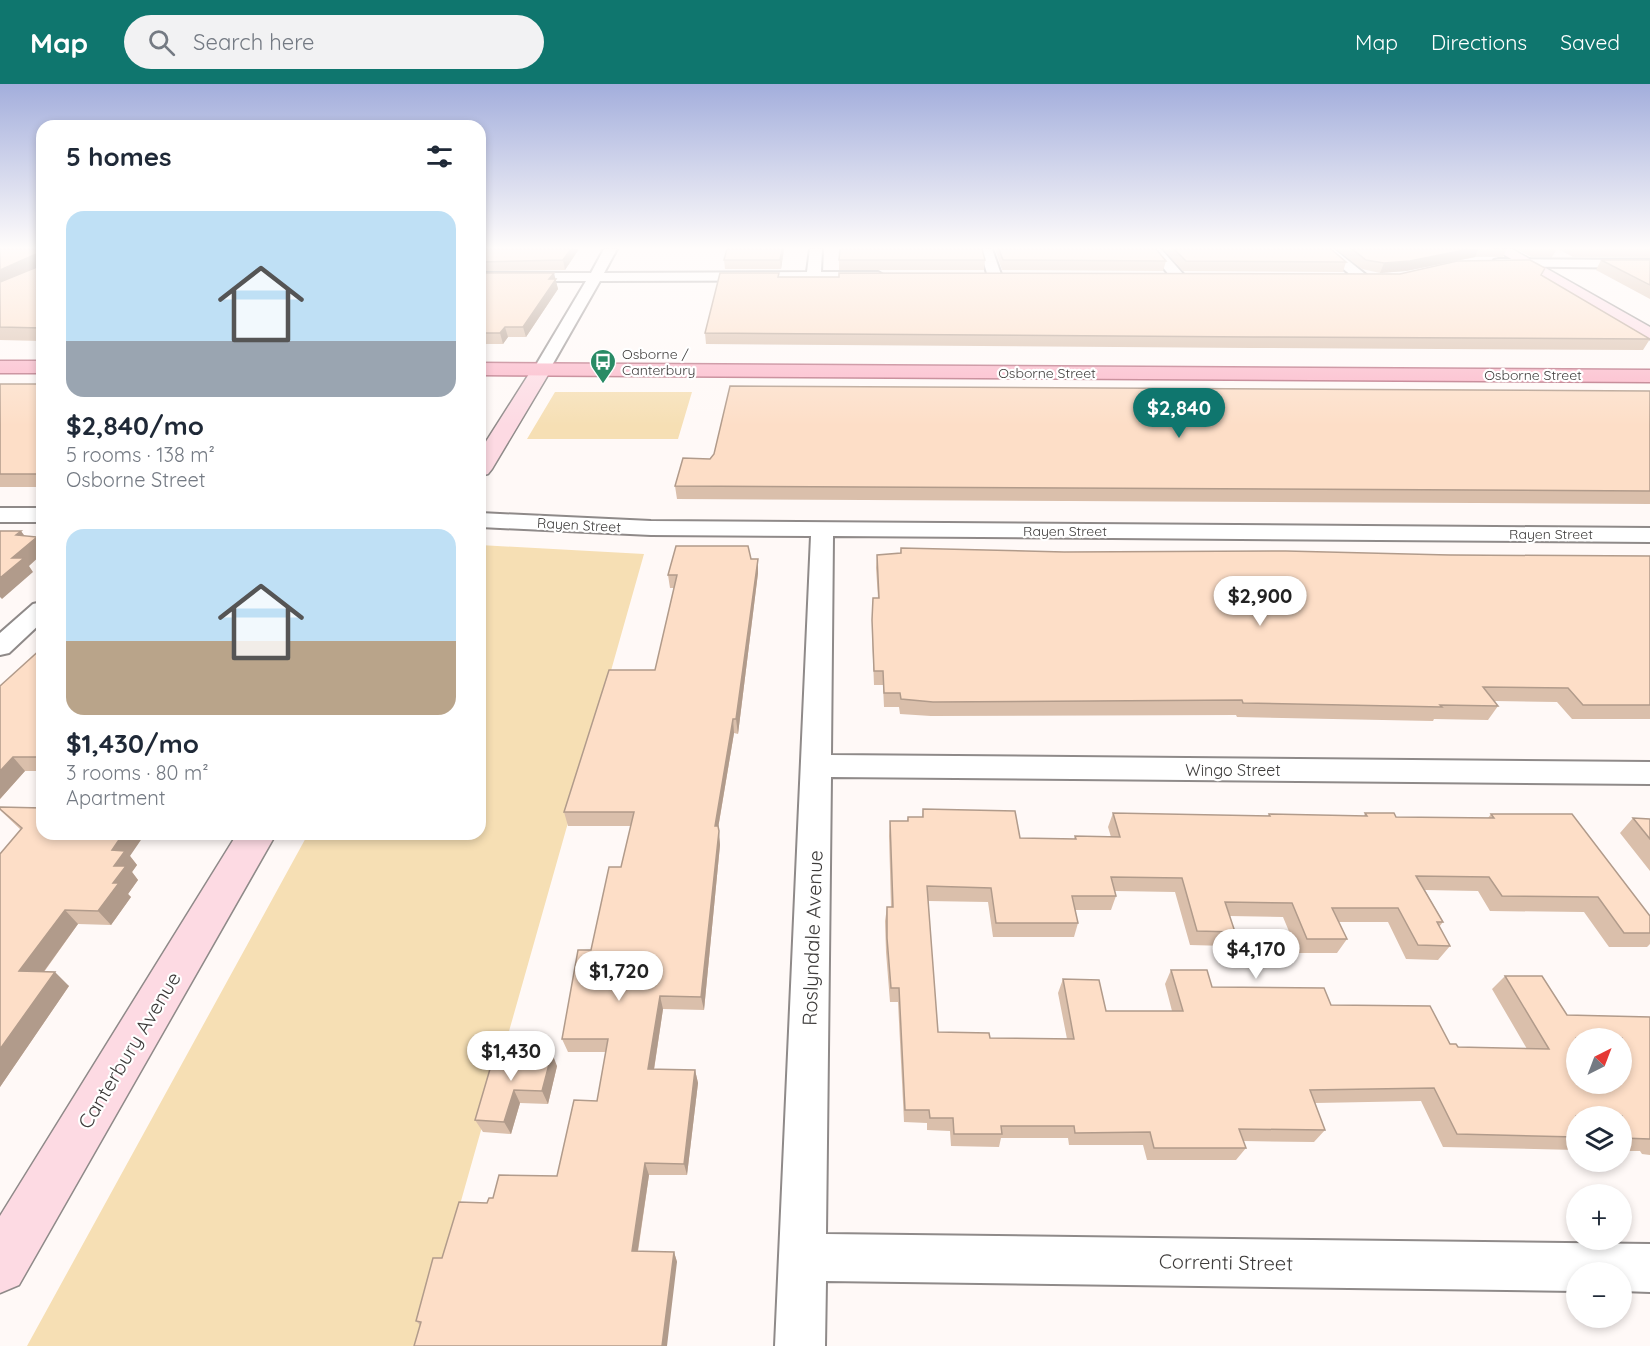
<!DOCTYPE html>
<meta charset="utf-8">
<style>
:root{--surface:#fff;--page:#f2f2f3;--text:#1f2937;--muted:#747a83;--accent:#0f766e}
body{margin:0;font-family:Quicksand,sans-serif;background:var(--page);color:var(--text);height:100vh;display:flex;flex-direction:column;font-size:22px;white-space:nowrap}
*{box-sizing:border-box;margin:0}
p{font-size:20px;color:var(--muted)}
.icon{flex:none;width:33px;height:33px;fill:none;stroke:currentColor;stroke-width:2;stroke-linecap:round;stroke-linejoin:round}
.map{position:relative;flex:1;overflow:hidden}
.sheet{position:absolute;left:36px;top:36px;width:450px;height:720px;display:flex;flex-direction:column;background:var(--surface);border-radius:18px;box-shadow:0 3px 9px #0003}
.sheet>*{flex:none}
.needle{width:39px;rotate:42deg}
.fabs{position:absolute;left:1566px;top:944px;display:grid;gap:12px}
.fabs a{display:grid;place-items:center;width:66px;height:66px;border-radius:50%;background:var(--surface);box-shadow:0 3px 9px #0003;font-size:30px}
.price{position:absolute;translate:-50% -51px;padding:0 14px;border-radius:21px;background:#fff;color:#222;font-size:20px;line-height:39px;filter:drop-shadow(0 2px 3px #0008)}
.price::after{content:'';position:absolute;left:50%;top:36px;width:18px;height:14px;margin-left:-9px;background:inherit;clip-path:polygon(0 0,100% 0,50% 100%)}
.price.active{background:var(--accent);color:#fff}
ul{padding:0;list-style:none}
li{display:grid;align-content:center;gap:12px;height:318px;padding:0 30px}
li span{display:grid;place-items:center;height:186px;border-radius:18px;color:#555}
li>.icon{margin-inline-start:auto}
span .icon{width:108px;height:108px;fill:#fffc;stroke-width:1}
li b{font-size:26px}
h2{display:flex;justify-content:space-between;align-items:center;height:72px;padding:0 30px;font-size:26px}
header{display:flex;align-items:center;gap:36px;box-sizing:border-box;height:84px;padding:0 30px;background:var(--accent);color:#fff}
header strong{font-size:28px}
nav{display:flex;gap:33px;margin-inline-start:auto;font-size:21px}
.search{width:420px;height:54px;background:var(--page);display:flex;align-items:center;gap:15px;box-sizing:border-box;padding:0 21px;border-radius:33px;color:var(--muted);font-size:22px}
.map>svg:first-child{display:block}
.green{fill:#f6dfb4}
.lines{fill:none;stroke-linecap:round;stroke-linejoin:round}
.street-casing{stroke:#8f8a89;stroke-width:4}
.secondary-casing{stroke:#8f8a89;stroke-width:3}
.primary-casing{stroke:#b76b7d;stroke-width:3}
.street{fill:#fff;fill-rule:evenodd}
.secondary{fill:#fddae3;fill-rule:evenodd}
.primary{fill:#fbb5c7;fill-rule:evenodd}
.wall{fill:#dabfab}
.shaded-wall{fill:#b19b8b}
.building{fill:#fddec7;stroke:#b19b8b;stroke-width:1.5;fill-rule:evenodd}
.labels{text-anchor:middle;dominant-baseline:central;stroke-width:4.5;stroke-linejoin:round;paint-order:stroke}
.far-poi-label{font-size:14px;fill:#3e3c3b;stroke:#fff;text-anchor:start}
.far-street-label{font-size:14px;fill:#3e3c3b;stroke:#fff}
.street-label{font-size:16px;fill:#3e3c3b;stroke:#fff}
.near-street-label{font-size:20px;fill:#3e3c3b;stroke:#fff}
</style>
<header>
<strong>Map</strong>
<div class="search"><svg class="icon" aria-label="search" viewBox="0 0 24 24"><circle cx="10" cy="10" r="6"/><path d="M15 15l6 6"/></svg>Search here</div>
<nav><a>Map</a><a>Directions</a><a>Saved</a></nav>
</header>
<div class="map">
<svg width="1650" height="1262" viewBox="0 0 1650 1262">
<rect width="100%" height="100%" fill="#fff9f7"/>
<path class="green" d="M555 308H692L678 355H527Z
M480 461 644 470 420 1262H27L308 750H480Z"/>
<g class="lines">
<defs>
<path id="street" d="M604 165H617L604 189 807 188 810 165H822L821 188H878L885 192 878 196 600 197 547 290H535L533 286 586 197H480V189H591Z
M980 165H992L1002 193 1000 196H990L988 193Z
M1148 165H1161L1184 191V197H1174Z
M1319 165H1334L1370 194 1363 198 1358 197Z
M1499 175 1650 176V184L1494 182V176Z
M0 424H42V438H0Z
M480 429 651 437 1650 444V458L833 452 831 671 1650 678V700L831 693 826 1150 1650 1160V1208L1622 1207V1188H1576V1207L826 1197 825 1262H775L811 452 651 451 480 443Z
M42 518V538L9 569 0 571V549L33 520Z"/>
<path id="secondary" d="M1494 165H1512L1650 243V255Z
M541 280 551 286 492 385 488 390 480 392V367L534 282Z
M237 750H276L19 1201 0 1209V1132Z"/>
<path id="primary" d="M0 277H42V289H0Z
M480 279 1650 286V298L480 291Z"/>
</defs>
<use href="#street" class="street-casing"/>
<use href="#secondary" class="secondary-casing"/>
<use href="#primary" class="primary-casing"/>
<use href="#street" class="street"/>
<use href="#secondary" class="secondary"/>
<use href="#primary" class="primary"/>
</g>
<path class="wall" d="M0 165H42V257L0 256Z
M480 165H579L565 186 480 187Z
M727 165H784L781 185H725L724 176Z
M995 165H1156L1166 177 1163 187 1002 186Z
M1163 165H1331L1346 178 1343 188 1183 187Z
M1332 165H1507L1503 173H1475L1406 187 1380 189 1362 185 1337 166Z
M1517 165H1557L1552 173H1531Z
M1558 165H1650V174L1573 173Z
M839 176H985L984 186H839Z
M1601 176H1650V215L1596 186Z
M480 189 555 195 558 205 526 253H508L503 260H480Z
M1541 192 1650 255 1643 266 1251 264 706 260 705 249 779 193Z
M0 300H42V403H0Z
M1650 307V420L677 415 675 402 710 375Z
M901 464 1064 468 1650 472V635H1572L1557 618 1495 617 1498 622 1488 636 1434 635 1433 637 1237 633 1236 631 931 632 900 630 899 623H884L883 601H874L872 550 873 514H878L876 484 877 471 900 469Z
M751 475H758V489L738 650 734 649 718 745 720 761 704 926 663 925 654 986H695L698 999 687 1091H649L638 1168H674L677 1178 420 1241 416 1237 442 1174 493 1114 557 1092 597 1017 606 968H568L562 955 591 866 621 783 631 742H568L564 728 655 586 674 504H670L668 491Z
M42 564V687H25L0 715Z
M923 725 1020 754 1074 755 1075 752 1111 753 1108 743 1113 729 1268 732 1269 730 1364 732 1365 729 1396 733 1488 734 1491 730 1650 832V860L1647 863H1609L1584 828 1490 827 1478 807 1425 806 1443 838 1439 843 1450 862 1438 876 1406 875 1388 838H1339L1347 855 1337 869H1298L1283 833 1230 832 1235 848 1227 862 1190 861 1175 808 1115 807 1116 812 1111 826H1075L1078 839 1074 853H993L988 818 928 817 938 948 990 954 1067 955 1058 909 1063 895 1106 927H1172L1165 900 1171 886 1212 903 1331 921 1450 960 1458 963 1527 965 1492 905 1505 892 1567 931 1650 933V1071L1642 1070 1640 1067H1622V1032H1576V1066L1443 1063 1421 1017 1315 1019 1325 1046 1314 1058 1243 1057 1246 1064 1236 1076H1147L1143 1061H1069L1068 1054H1001L999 1063 951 1062 950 1047 927 1046V1039L904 1038 898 918H890L886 868 885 837 887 823H891L889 752 890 737H907L908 733H922Z
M0 726 130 772 137 781 132 788 138 796 128 810 131 813 111 841 78 840 44 888 69 902 0 1003V770L21 746Z
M1633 734 1650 735V787L1620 749Z
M495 968 557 982 548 1020 520 1019 511 1050 483 1048 475 1036Z"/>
<path class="shaded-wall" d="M571 165H579L565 186 563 176Z
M782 165H784L781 185 780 176Z
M1469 165H1478L1475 173 1406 187 1380 189 1384 179Z
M36 170 42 180 0 201V186Z
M554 189 558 205 526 253 523 243 549 195Z
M505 243 508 253 503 260 500 249Z
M21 447 30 459 37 453 42 461V470L29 482 33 488 2 515 0 513V494L12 474 16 451Z
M758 475V489L738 650 736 635Z
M733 635 734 649 716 756 715 742Z
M13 673 25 687 0 715V687Z
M719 747 720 761 704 926 701 913Z
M123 750H145L130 772 137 781 132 788 138 796 128 810 131 813 111 841 98 827 113 799 114 782 112 766Z
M65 826 78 840 34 901 19 887Z
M55 888 69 902 0 1003V965Z
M660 912 663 925 652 998 648 985Z
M552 969 557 982 548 1020 542 1007Z
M695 986 698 999 687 1091 684 1080Z
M514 1006 520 1019 511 1050 504 1038Z
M645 1079 649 1091 636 1178 632 1167Z
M674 1168 677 1178 667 1262H662Z"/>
<path class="building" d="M0 165H42V244L0 243V198L37 183 36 170 0 186Z
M480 165H571L563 176 480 178Z
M727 165H782L780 176H724Z
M840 165H982L985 176H839Z
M999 165H1156L1166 177 1003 176Z
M1174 165H1331L1346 178 1186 177Z
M1352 165H1469L1410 177 1384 179 1366 176Z
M1530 176 1545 184 1541 191 1650 255 1254 253 705 249 720 189H779L778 193H839V189L1400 190 1457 177Z
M1601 176H1650V201Z
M480 189H554L549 195H556L523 243H505L500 249H480Z
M0 300H42V390H0Z
M730 302 1650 307V407L675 402 683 374 710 375 714 370Z
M0 447H21L16 451 37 453 12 474H24L0 494Z
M676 462H748L751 475H758L736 635H733L715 742H718L719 747 701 913 660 912 648 985 695 986 684 1080 645 1079 632 1167 674 1168 662 1262H414L421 1238 416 1237 433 1174H442L459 1118 487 1119 489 1114H493L499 1091 557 1092 574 1016 597 1017 608 955H562L578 866H591L609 783H621L634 728H564L609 586H655L677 491H668Z
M901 464 1064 468 1286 467 1449 471 1650 472V621H1583L1568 604 1483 603 1498 622 1440 621 1442 623 1243 619 1242 616 933 618 901 615 900 609H884L883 587H874L872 536 873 514H879L877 471 901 469Z
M42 564V673H13L0 687V602Z
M0 723 42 724V750H123L112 766 125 767 114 782H126L113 799H119L98 827 65 826 19 887 55 888 0 965V770L22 744 0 725Z
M923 725 1015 727 1020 754 1076 755 1075 752 1120 753 1113 729 1270 732 1269 730 1367 732 1365 729H1394L1396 733 1494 734 1491 730H1572L1650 832V849H1624L1598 813 1502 812 1489 793 1416 792 1443 838H1437L1450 862 1418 861 1398 824H1332L1347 855H1307L1292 819 1225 818 1235 848 1197 847 1182 794 1111 793 1116 812H1072L1078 839H996L991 804 927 802 938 948 989 949 990 954 1074 955 1063 895 1099 896 1106 927H1183L1171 886H1207L1212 903 1324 904 1331 921 1430 922 1450 960H1456L1458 963 1549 965 1505 892H1542L1567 931 1650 933V1055L1622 1054V1032H1576V1053L1457 1050 1434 1004 1310 1006 1325 1046 1239 1045 1246 1064H1154L1150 1048 1075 1049 1074 1042H1001L1002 1050H954L953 1034H930L929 1026H905L899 904H891L887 854V823H893L890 737H908V733H923ZM1576 954H1622V999H1576Z
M1633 734 1650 735V755Z
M495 968 552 969 542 1007 514 1006 504 1038 475 1036Z"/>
<linearGradient id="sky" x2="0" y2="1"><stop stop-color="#a3aedc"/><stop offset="0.48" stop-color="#fffcfb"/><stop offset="1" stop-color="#fffcfb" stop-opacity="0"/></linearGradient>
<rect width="1650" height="342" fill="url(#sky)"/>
<defs>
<symbol id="bus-pin" viewBox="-11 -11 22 30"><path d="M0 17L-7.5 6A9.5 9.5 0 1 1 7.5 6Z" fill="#298b65" stroke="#fff"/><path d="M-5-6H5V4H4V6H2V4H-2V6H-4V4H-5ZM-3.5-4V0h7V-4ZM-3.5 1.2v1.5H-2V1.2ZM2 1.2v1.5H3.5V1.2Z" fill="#fff"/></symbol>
</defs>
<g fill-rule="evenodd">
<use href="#bus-pin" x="588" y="263" width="30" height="40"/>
</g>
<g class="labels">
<g class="far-poi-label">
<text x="622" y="270">Osborne /<tspan x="622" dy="16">Canterbury</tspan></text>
</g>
<g class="far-street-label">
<text x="1047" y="289">Osborne Street</text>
<text x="1533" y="291">Osborne Street</text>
<text transform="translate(579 441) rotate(3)">Rayen Street</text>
<text x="1065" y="447">Rayen Street</text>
<text x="1551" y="450">Rayen Street</text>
</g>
<g class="street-label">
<text x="1233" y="686">Wingo Street</text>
</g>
<g class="near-street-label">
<text transform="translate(812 854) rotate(-88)">Roslyndale Avenue</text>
<text transform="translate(129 966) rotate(-59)">Canterbury Avenue</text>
<text transform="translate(1226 1178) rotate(1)">Correnti Street</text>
</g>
</g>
</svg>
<div class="fabs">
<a><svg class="needle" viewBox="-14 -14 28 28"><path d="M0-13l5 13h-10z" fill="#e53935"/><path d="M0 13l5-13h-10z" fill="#747a83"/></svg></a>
<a><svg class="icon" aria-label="layers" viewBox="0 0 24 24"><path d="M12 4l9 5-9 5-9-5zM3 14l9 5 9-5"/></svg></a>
<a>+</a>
<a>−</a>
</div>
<b class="price active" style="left:1179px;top:355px">$2,840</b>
<b class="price" style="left:1260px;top:543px">$2,900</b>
<b class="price" style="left:1256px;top:896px">$4,170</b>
<b class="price" style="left:619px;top:918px">$1,720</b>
<b class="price" style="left:511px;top:998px">$1,430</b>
<section class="sheet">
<h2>5 homes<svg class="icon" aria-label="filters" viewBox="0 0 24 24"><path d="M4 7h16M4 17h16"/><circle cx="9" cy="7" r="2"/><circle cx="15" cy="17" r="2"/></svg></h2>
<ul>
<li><span style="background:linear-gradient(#bfe0f5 70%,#9aa5b1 0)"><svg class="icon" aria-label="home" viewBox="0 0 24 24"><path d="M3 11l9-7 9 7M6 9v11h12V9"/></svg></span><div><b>$2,840/mo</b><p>5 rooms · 138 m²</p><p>Osborne Street</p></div></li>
<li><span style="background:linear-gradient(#bfe0f5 60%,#b9a48a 0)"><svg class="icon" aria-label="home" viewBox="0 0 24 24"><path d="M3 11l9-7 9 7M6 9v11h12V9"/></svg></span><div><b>$1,430/mo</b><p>3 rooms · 80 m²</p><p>Apartment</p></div></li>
</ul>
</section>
</div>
